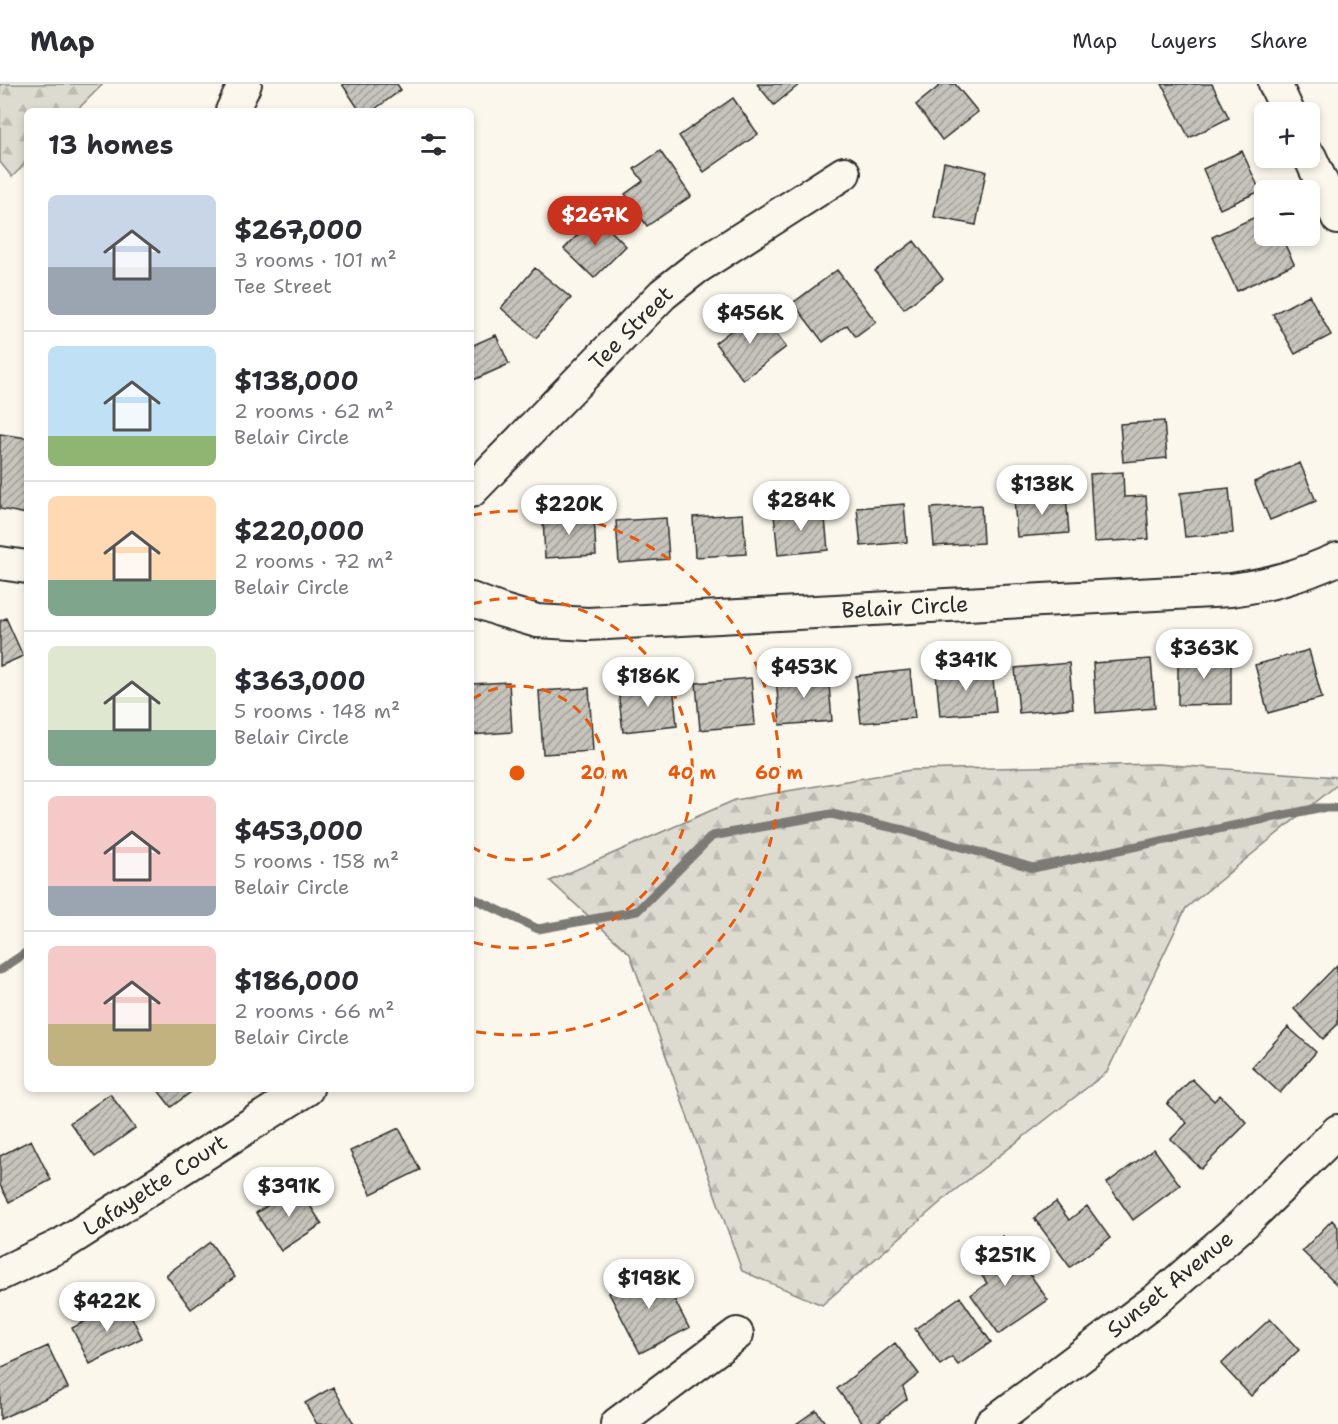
<!DOCTYPE html>
<meta charset="utf-8">
<style>
:root{--surface:#fff;--page:#f7f7f7;--text:#2b2b33;--muted:#7c7c81;--line:#e1e1e2;--accent:#c8321e}
body{margin:0;font-family:"Shantell Sans",sans-serif;background:var(--page);color:var(--text);height:100vh;display:flex;flex-direction:column;font-size:22px;white-space:nowrap}
*{box-sizing:border-box;margin:0}
p{font-size:20px;color:var(--muted)}
.icon{flex:none;width:33px;height:33px;fill:none;stroke:currentColor;stroke-width:2;stroke-linecap:round;stroke-linejoin:round}
.map{position:relative;flex:1;overflow:hidden}
.panel{position:absolute;left:24px;top:24px;width:450px;height:984px;display:flex;flex-direction:column;background:var(--surface);border-radius:9px;box-shadow:0 3px 9px #0003}
.panel>*{flex:none}
.buttons{position:absolute;left:1254px;top:18px;display:grid;gap:12px}
.buttons a{display:grid;place-items:center;width:66px;height:66px;border-radius:9px;background:var(--surface);box-shadow:0 3px 9px #0003;font-size:30px}
.price{position:absolute;translate:-50% -51px;padding:0 14px;border-radius:21px;background:#fff;color:#222;font-size:20px;line-height:39px;filter:drop-shadow(0 2px 3px #0008)}
.price::after{content:'';position:absolute;left:50%;top:36px;width:18px;height:14px;margin-left:-9px;background:inherit;clip-path:polygon(0 0,100% 0,50% 100%)}
.price.on{background:var(--accent);color:#fff}
ul{padding:0;list-style:none}
li{display:flex;align-items:center;gap:18px;height:150px;padding:0 24px}
li+li{border-top:2px solid var(--line)}
li span{display:grid;place-items:center;flex:none;width:168px;height:120px;border-radius:9px;color:#555}
li>.icon{margin-inline-start:auto}
span .icon{width:72px;height:72px;fill:#fffc;stroke-width:1}
li b{font-size:26px}
h2{display:flex;justify-content:space-between;align-items:center;height:72px;padding:0 24px;font-size:26px}
header{display:flex;align-items:center;gap:36px;box-sizing:border-box;height:84px;padding:0 30px;background:var(--surface);border-bottom:2px solid var(--line)}
header strong{font-size:28px}
nav{display:flex;gap:33px;margin-inline-start:auto;font-size:21px}
.map>svg:first-child{display:block}
.forest{fill:url(#forest-firs);stroke:#84827e;stroke-width:1.5}
.lines{fill:none;stroke-linecap:round;stroke-linejoin:round}
.stream{stroke:#7b7a75;stroke-width:9}
.building{fill:url(#building-hatch);stroke:#2b2b2b;stroke-width:1.5}
.minor-casing{stroke:#2b2b2b;stroke-width:36}
.minor{stroke:#fbf7ec;stroke-width:32}
.ring{fill:none;stroke:#e8590c;stroke-width:3;stroke-dasharray:10 8}
.labels{text-anchor:middle;dominant-baseline:central;stroke-width:4.5;stroke-linejoin:round;paint-order:stroke}
.street-label{font-size:22px;fill:#2b2b2b;stroke:#fbf7ec}
.centre{fill:#e8590c;stroke:#fbf7ec;stroke-width:3}
.ring-label{font-size:18px;text-anchor:middle;font-weight:bold;fill:#e8590c;stroke:#fbf7ec;stroke-width:4.5;stroke-linejoin:round;paint-order:stroke}
</style>
<header>
<strong>Map</strong>
<nav><a>Map</a><a>Layers</a><a>Share</a></nav>
</header>
<div class="map">
<svg width="1338" height="1340" viewBox="0 0 1338 1340">
<defs>
<pattern id="forest-firs" width="22" height="20" patternUnits="userSpaceOnUse" patternTransform="scale(1.5)"><rect width="22" height="20" fill="#dddad0"/><path d="M5 1l3.5 6h-7zM16 11l3.5 6h-7z" fill="#bebbb3"/></pattern>
<pattern id="building-hatch" width="6" height="6" patternUnits="userSpaceOnUse" patternTransform="scale(1.5)"><rect width="6" height="6" fill="#c7c4bc"/><path d="M-1 1l2-2M0 6l6-6M5 7l2-2" fill="none" stroke="#a29f99"/></pattern>
</defs>
<rect width="100%" height="100%" fill="#fbf7ec"/>
<filter id="ink" filterUnits="userSpaceOnUse"><feTurbulence type="fractalNoise" baseFrequency=".0167" numOctaves="2"/><feDisplacementMap in="SourceGraphic" scale="12" xChannelSelector="R" yChannelSelector="G"/><feConvolveMatrix kernelMatrix="1 2 1 2 8 2 1 2 1" color-interpolation-filters="sRGB"/></filter>
<g filter="url(#ink)">
<path class="forest" d="M0 0H103L76 27H27V78L12 93 0 78Z
M1157 680 1338 693V700L1186 824 1107 988 950 1110 822 1221 742 1187 630 870 550 797 735 716 911 686Z"/>
<g class="lines">
<path class="stream" d="M471 813 538 845 637 827 712 752 831 730 904 746 1033 784 1318 724H1338
M0 886 27 868"/>
</g>
<path class="building" d="M342 0H397L401 6 372 27H360Z
M757 0H800L774 21Z
M942 0H955L978 28 942 56 916 21Z
M1162 0H1212L1229 34 1189 54Z
M733 14 758 50 704 88 679 52Z
M660 67 691 112 647 142 625 110 643 97 634 85Z
M1242 67 1260 107 1220 125 1203 85Z
M944 78 986 87 976 141 934 133Z
M1264 129V152H1281L1294 180 1237 207 1212 153Z
M596 132 626 162 594 194 564 165Z
M914 157 943 195 904 225 875 187Z
M535 184 571 214 536 254 501 224Z
M837 186 876 238 856 253 847 241 823 258 793 219Z
M1309 211 1331 251 1295 270 1273 230Z
M758 226 786 263 743 296 715 259Z
M496 251 509 280 471 297V262Z
M1164 337 1167 374 1123 378 1120 340Z
M0 350 27 354V430L0 425Z
M1300 379 1316 417 1270 436 1254 398Z
M1123 388 1124 413 1146 412 1149 455 1094 458 1090 390Z
M1229 404 1233 449 1185 453 1180 409Z
M1066 411 1069 449 1017 453 1014 415Z
M904 420 907 458 861 462 857 424Z
M981 421 983 459 934 462 931 424Z
M824 424 828 466 778 471 774 430Z
M594 430 596 471 545 474 543 432Z
M743 430 746 470 695 473 693 433Z
M666 434 669 475 619 479 616 437Z
M6 534 23 572 0 582V537Z
M1309 566 1322 614 1268 629 1255 581Z
M1178 572H1231V620L1178 621Z
M1151 575 1155 624 1096 629 1093 579Z
M1069 579 1073 624 1019 629 1015 584Z
M992 584 996 628 940 632 936 589Z
M910 586 915 634 861 639 856 592Z
M828 589 832 637 780 641 776 593Z
M751 594 755 641 700 646 696 599Z
M509 598 512 648 471 651V600Z
M673 599 677 642 623 648 618 606Z
M589 604 593 667 543 670 539 607Z
M1337 881 1338 940 1323 955 1294 925Z
M1288 943 1316 968 1280 1009 1252 983Z
M1192 995 1214 1017 1220 1011 1247 1039 1201 1085 1171 1055 1187 1039 1167 1020Z
M157 1005H195L171 1023Z
M110 1010 135 1044 95 1073 70 1039Z
M399 1044 420 1086 371 1110 350 1067Z
M31 1056 51 1096 9 1118 0 1101V1072Z
M1154 1065 1180 1101 1133 1136 1107 1099Z
M297 1102 322 1140 281 1167 256 1129Z
M1056 1118 1069 1136 1087 1122 1110 1154 1070 1183 1034 1134Z
M1332 1136 1338 1143V1202L1302 1167Z
M1003 1152 1048 1216 999 1250 971 1211 987 1199 971 1176Z
M210 1158 235 1193 191 1225 166 1191Z
M658 1184 689 1244 640 1269 609 1209Z
M960 1213 991 1258 958 1281 952 1273 940 1281 915 1245Z
M124 1217 142 1254 90 1280 72 1244Z
M1270 1235 1299 1266 1251 1312 1221 1280Z
M895 1259 919 1290 903 1303 907 1315 875 1340H864L837 1305Z
M48 1262 68 1304 0 1335V1284Z
M333 1303 354 1340H317L305 1319Z
M816 1326 826 1340H796Z"/>
<g class="lines">
<defs>
<path id="minor" d="M1275 0 1288 28
M232 27 245 0
M1310 73 1338 134
M471 407 663 210 696 184 844 89
M0 479 27 483
M471 515 500 526 537 537 588 540 1231 506C1273 500 1299 492 1338 475
M0 1190 61 1161 307 1005
M617 1340 737 1250
M991 1340 1157 1215 1242 1141 1338 1047"/>
</defs>
<use href="#minor" class="minor-casing"/>
<use href="#minor" class="minor"/>
</g>
</g>
<g class="ring">
<path d="M472 615A87 87 0 1 1 472 763"/>
<path d="M472 520A175 175 0 1 1 472 858"/>
<path d="M472 431A262 262 0 1 1 472 947"/>
</g>
<g class="labels">
<g class="street-label">
<text transform="translate(631 244) rotate(-45)">Tee Street</text>
<text transform="translate(905 523) rotate(-3)">Belair Circle</text>
<text transform="translate(155 1101) rotate(-33)">Lafayette Court</text>
<text transform="translate(1170 1200) rotate(-39)">Sunset Avenue</text>
</g>
</g>
<circle cx="517" cy="689" r="9" class="centre"/>
<g class="ring-label">
<text x="604" y="695">20 m</text>
<text x="692" y="695">40 m</text>
<text x="779" y="695">60 m</text>
</g>
</svg>
<div class="buttons">
<a>+</a>
<a>−</a>
</div>
<b class="price on" style="left:595px;top:163px">$267K</b>
<b class="price" style="left:750px;top:261px">$456K</b>
<b class="price" style="left:1042px;top:432px">$138K</b>
<b class="price" style="left:801px;top:448px">$284K</b>
<b class="price" style="left:569px;top:452px">$220K</b>
<b class="price" style="left:1204px;top:596px">$363K</b>
<b class="price" style="left:966px;top:608px">$341K</b>
<b class="price" style="left:804px;top:615px">$453K</b>
<b class="price" style="left:648px;top:624px">$186K</b>
<b class="price" style="left:289px;top:1134px">$391K</b>
<b class="price" style="left:1005px;top:1203px">$251K</b>
<b class="price" style="left:649px;top:1226px">$198K</b>
<b class="price" style="left:107px;top:1249px">$422K</b>
<section class="panel">
<h2>13 homes<svg class="icon" aria-label="filters" viewBox="0 0 24 24"><path d="M4 7h16M4 17h16"/><circle cx="9" cy="7" r="2"/><circle cx="15" cy="17" r="2"/></svg></h2>
<ul>
<li><span style="background:linear-gradient(#c9d6e8 60%,#9aa5b1 0)"><svg class="icon" aria-label="home" viewBox="0 0 24 24"><path d="M3 11l9-7 9 7M6 9v11h12V9"/></svg></span><div><b>$267,000</b><p>3 rooms · 101 m²</p><p>Tee Street</p></div></li>
<li><span style="background:linear-gradient(#bfe0f5 75%,#8fb573 0)"><svg class="icon" aria-label="home" viewBox="0 0 24 24"><path d="M3 11l9-7 9 7M6 9v11h12V9"/></svg></span><div><b>$138,000</b><p>2 rooms · 62 m²</p><p>Belair Circle</p></div></li>
<li><span style="background:linear-gradient(#ffd9b3 70%,#7fa58c 0)"><svg class="icon" aria-label="home" viewBox="0 0 24 24"><path d="M3 11l9-7 9 7M6 9v11h12V9"/></svg></span><div><b>$220,000</b><p>2 rooms · 72 m²</p><p>Belair Circle</p></div></li>
<li><span style="background:linear-gradient(#dfe7d0 70%,#7fa58c 0)"><svg class="icon" aria-label="home" viewBox="0 0 24 24"><path d="M3 11l9-7 9 7M6 9v11h12V9"/></svg></span><div><b>$363,000</b><p>5 rooms · 148 m²</p><p>Belair Circle</p></div></li>
<li><span style="background:linear-gradient(#f6c9c9 75%,#9aa5b1 0)"><svg class="icon" aria-label="home" viewBox="0 0 24 24"><path d="M3 11l9-7 9 7M6 9v11h12V9"/></svg></span><div><b>$453,000</b><p>5 rooms · 158 m²</p><p>Belair Circle</p></div></li>
<li><span style="background:linear-gradient(#f6c9c9 65%,#c2b280 0)"><svg class="icon" aria-label="home" viewBox="0 0 24 24"><path d="M3 11l9-7 9 7M6 9v11h12V9"/></svg></span><div><b>$186,000</b><p>2 rooms · 66 m²</p><p>Belair Circle</p></div></li>
</ul>
</section>
</div>
